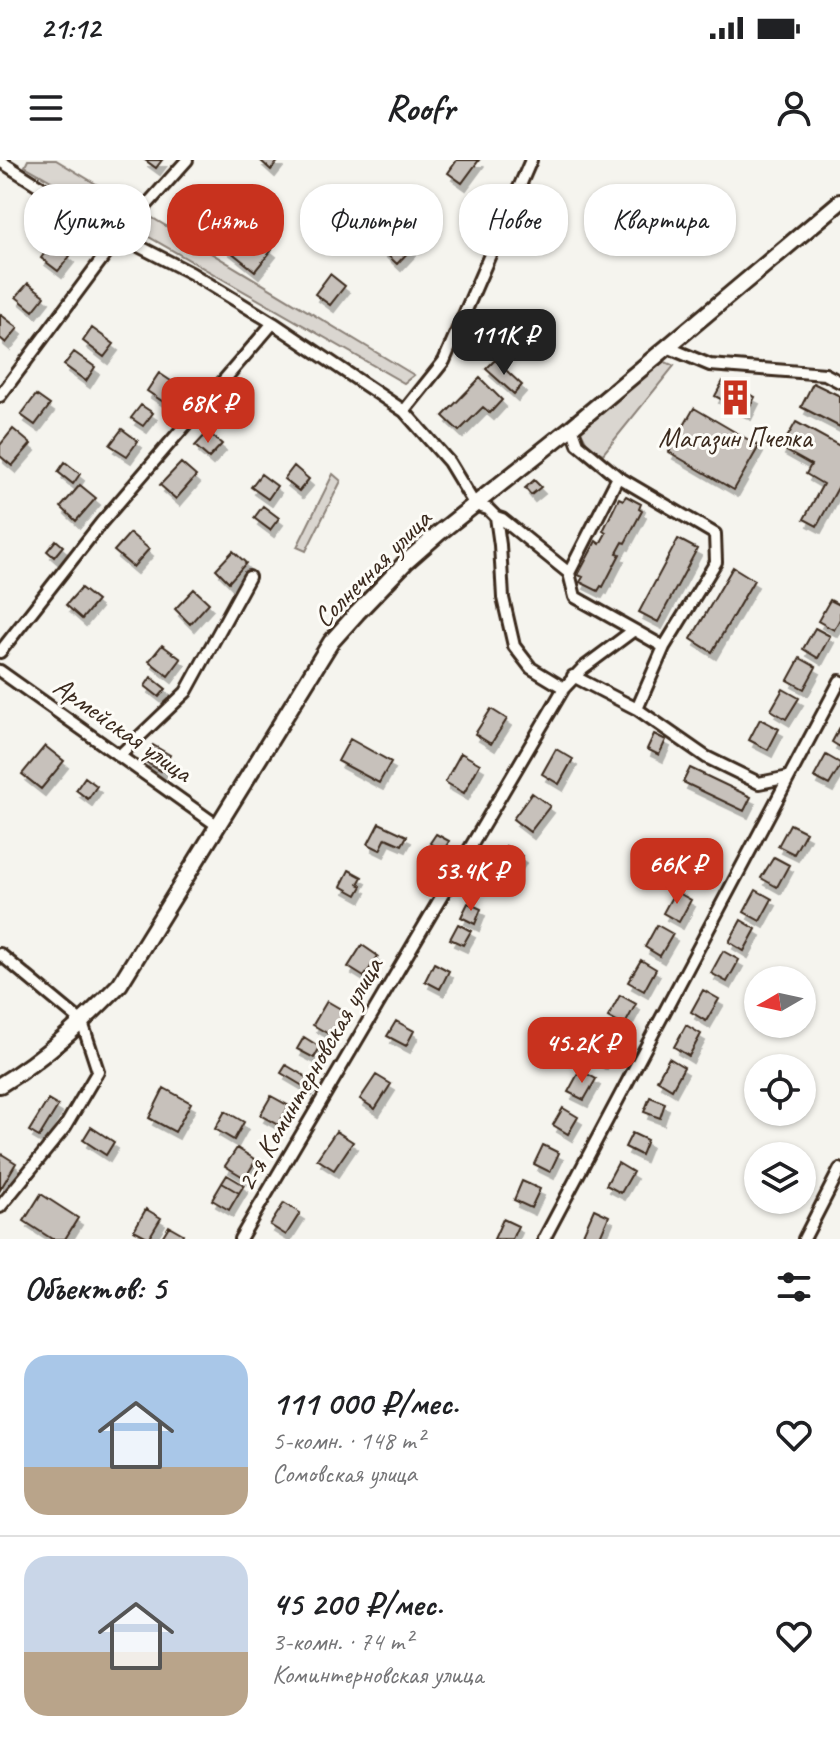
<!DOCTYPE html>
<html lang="ru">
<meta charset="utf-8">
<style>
:root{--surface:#fff;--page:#f2f2f2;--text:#202124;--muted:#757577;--line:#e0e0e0;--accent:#c8321e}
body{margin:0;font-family:Caveat,sans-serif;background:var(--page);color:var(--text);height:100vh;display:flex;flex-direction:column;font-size:30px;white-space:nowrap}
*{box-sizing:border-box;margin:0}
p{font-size:26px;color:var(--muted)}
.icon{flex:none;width:44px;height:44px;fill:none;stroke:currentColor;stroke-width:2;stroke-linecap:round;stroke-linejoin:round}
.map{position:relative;height:1079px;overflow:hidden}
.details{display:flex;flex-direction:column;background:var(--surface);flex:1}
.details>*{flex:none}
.hud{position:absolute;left:24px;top:24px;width:792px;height:72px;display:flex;gap:16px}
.needle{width:52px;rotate:261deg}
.buttons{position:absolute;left:744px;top:806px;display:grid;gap:16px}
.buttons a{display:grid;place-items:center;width:72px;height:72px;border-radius:50%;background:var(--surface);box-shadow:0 2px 6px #0004;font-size:40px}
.price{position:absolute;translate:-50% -68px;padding:0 18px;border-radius:16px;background:var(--accent);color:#fff;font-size:26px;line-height:52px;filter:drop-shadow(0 2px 4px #0008)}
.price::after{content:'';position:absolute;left:50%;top:48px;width:24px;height:18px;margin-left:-12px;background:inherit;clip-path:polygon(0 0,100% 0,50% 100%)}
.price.active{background:#222;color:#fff}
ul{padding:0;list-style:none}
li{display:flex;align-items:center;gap:24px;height:200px;padding:0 24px}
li+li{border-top:2px solid var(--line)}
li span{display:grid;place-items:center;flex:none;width:224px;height:160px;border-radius:24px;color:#555}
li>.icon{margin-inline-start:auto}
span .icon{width:96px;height:96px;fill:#fffc;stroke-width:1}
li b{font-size:34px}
h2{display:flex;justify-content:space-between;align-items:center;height:96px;padding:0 24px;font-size:34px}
.pill{padding:0 28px;border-radius:32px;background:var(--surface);box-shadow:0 2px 6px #0004;font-size:28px;line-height:72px}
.pill.active{background:var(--accent);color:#fff}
.status{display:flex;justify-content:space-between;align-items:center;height:56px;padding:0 40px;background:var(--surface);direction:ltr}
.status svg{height:22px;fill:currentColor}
header{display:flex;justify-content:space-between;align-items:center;height:104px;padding:0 24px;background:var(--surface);font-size:36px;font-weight:700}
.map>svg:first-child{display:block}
.green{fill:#dad6d0;stroke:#8a8077;stroke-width:2}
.building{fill:#c7c1bb;stroke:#3b2a1e;stroke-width:2;filter:url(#shadow)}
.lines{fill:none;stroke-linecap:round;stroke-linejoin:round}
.minor-casing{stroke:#3b2a1e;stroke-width:16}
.tertiary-casing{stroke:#3b2a1e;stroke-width:20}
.minor{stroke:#fdfcf7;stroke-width:10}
.tertiary{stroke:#fdfcf7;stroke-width:14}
.labels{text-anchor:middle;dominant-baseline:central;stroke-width:6;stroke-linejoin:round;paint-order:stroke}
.poi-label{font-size:28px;fill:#3b2a1e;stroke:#fdfcf7}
.street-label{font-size:28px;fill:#3b2a1e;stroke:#fdfcf7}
</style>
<div class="status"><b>21:12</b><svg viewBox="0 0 49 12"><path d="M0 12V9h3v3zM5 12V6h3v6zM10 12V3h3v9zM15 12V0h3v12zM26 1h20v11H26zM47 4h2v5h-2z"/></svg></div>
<header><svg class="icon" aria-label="menu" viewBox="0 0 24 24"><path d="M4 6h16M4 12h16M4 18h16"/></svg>Roofr<svg class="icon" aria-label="person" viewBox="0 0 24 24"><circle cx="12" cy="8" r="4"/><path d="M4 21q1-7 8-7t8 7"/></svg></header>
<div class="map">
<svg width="840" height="1079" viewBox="0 0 840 1079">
<defs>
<filter id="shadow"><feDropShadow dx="4" dy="7" stdDeviation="0" flood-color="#0004"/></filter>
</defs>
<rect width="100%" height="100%" fill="#f5f4ee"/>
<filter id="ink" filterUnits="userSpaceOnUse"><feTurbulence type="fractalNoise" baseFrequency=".0125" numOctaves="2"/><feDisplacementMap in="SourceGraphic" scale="16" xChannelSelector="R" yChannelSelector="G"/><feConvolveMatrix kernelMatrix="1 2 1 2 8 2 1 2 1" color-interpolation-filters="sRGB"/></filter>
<g filter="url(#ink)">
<path class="green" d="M28 0H56L414 215 404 223 25 6Z
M663 201 674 206 603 294 589 287 580 270Z
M333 314 341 321 306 391 297 387Z"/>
<path class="building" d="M145 0H162L156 8Z
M260 0H279L271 10Z
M457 0H479L462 23 448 13Z
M199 50 211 58 202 72 190 64Z
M411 55 428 71 397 104 380 88Z
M250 72 272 90 255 111 225 87 234 76 241 82Z
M53 82 70 96 58 111 41 98Z
M330 114 345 126 330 145 315 134Z
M28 123 45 136 33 151 16 137Z
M0 154 18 168 6 183 0 178Z
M92 168 114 184 104 197 83 181Z
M74 192 95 207 86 221 64 205Z
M495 200 522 225 514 234 486 209Z
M159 213 177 225 165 243 147 231Z
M480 218 502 240 490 253 483 247 459 271 443 256Z
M723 221 755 237 747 253 715 236Z
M813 223 840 236V267L801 247Z
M36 235 50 245 35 265 21 255Z
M141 245 153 253 143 266 131 258Z
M694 248 759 286 734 330 669 292Z
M796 262 840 286V324L817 366 804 359 823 324 806 314 811 305 781 288Z
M13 269 31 284 12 306 0 296V285Z
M122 269 138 281 127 296 110 285Z
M208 272 222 284 209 298 195 286Z
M65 302 80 314 73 324 58 312Z
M181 303 196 316 176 339 160 325Z
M294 306 309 319 299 331 284 319Z
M261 314 277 326 268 339 251 327Z
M534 320 541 327 531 335 525 328Z
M80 325 96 338 76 361 61 347Z
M626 336 641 344 639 349 642 351 625 383 623 382 617 393 620 394 603 427 601 426 598 431 580 422 583 417 578 415 596 381 600 384 606 373 603 371 619 338 623 340Z
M263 346 279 358 270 370 254 358Z
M130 373 149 389 133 407 114 391Z
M678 379 697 389 658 462 639 452Z
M56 380 63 386 54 397 47 391Z
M233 391 246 403 229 422 216 409Z
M733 407 754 420 712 492 691 479Z
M81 428 97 441 82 459 66 445Z
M194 429 209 443 190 464 175 449Z
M830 440 840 445V459L834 470 818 461Z
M815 468 830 476 818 498 803 489Z
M162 485 181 499 168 516 149 501Z
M800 498 816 507 804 529 788 520Z
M151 517 166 529 159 537 145 526Z
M783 529 799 538 786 559 771 550Z
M491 549 507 559 491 584 475 574Z
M760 559 779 569 768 590 749 580Z
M840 567V587L832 582Z
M654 574 666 580 659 595 647 589Z
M350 579 391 602 379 623 338 601Z
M153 585 170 595 161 611 144 601Z
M45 586 64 601 41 629 22 614Z
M556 589 573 599 559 624 542 614Z
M461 593 480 604 464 633 445 622Z
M826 595 840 603V607L829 625 814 617Z
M690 608 751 637 744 651 683 622Z
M85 617 97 626 88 639 76 630Z
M532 633 550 646 530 672 513 659Z
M379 663 407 676 402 685 386 678 380 690 368 684Z
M790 664 806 672 794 694 778 686Z
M436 674 449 681 444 691 430 683Z
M506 686 522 696 503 728 487 719Z
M774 697 789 705 777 727 761 718Z
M349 710 362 717 358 724 362 726 357 735 341 726Z
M756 730 772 739 760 761 744 752Z
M675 731 691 740 679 762 663 753Z
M468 743 481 749 475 764 461 757Z
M741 760 756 769 744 791 729 782Z
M458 764 471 771 463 785 450 779Z
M657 765 673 774 660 796 645 787Z
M362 785 378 796 364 817 348 807Z
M723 791 739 800 727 822 711 813Z
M641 800 656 809 644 831 628 822Z
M434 803 449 811 440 829 425 821Z
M703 830 719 839 706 861 691 852Z
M620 835 636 844 624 866 608 857Z
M327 841 346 852 332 876 313 865Z
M396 861 414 871 406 886 387 876Z
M686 865 701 874 689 896 674 887Z
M600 873 615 882 603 903 587 895Z
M304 877 320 887 314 898 297 889Z
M669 898 684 907 672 929 657 920Z
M286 905 313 921 308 929 281 913Z
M580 910 596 919 584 940 568 932Z
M376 915 391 924 375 949 360 939Z
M164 928 191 943 175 972 149 958Z
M271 936 289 946 278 965 260 955Z
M650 937 665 943 660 958 644 952Z
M48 940 58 946 39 977 29 971Z
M563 948 578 957 568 974 553 965Z
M225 951 244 962 234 980 215 969Z
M91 967 114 982 106 995 83 980Z
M336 971 353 982 334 1010 317 999Z
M632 973 647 980 641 995 625 987Z
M543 985 559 993 550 1012 534 1004Z
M237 988 256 1000 245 1018 225 1006Z
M0 993 16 1003 0 1030Z
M618 1003 633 1012 621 1033 606 1025Z
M227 1015 244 1025 239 1033 222 1023Z
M522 1021 540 1029 531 1048 514 1040Z
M222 1023 239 1033 229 1050 212 1040Z
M41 1034 78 1058 65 1079H52L24 1061Z
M284 1043 300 1053 286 1075 270 1065Z
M146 1049 161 1058 149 1078 134 1070Z
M594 1049 609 1056 599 1079H593L583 1074Z
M503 1059 518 1066 512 1079H494Z
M169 1066 183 1074 180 1079H161Z"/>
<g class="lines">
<defs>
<path id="minor" d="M0 1 119 76 191 113 273 163 404 251 449 302 475 345 488 349 496 357 500 385 503 438 514 486 531 508 564 528
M667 187 710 205 825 214 840 222
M0 236 119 76 187 0
M404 251 444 201 531 0
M496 357 502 359 569 413 575 437 634 470
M569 413 618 317
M0 492 101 363 273 163
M0 511 218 666
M573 516 637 549 706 597 759 623 789 617
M637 549 664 487
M119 596 186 532 249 417
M0 794 82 862 98 911 65 967 0 1047
M240 1079 564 528 583 508 634 470 664 487 716 402 715 374 618 317 578 284 572 267
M544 1079 840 521
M804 1079 840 1009"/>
<path id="tertiary" d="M0 925C46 897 83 862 120 824L331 482 357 453 406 402 439 373 572 267 840 42"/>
</defs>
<use href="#minor" class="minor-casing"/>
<use href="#tertiary" class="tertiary-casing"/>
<use href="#minor" class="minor"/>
<use href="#tertiary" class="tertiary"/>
</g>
</g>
<defs>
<symbol id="building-bare" viewBox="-9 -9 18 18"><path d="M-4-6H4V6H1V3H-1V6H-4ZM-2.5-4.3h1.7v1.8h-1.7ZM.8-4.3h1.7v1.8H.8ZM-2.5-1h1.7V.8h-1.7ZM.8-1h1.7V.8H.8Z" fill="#c8321e" stroke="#fdfcf7" stroke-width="2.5" paint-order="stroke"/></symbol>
</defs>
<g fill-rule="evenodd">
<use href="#building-bare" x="710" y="212" width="51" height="51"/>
</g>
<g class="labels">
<g class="poi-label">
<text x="735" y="277">Магазин Пчелка</text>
</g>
<g class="street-label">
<text transform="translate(372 408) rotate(-45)">Солнечная улица</text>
<text transform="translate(123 569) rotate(35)">Армейская улица</text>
<text transform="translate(309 914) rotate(-60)">2-я Коминтерновская улица</text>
</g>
</g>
</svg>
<div class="buttons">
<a><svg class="needle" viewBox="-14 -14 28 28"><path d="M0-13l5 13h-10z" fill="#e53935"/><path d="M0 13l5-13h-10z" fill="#757577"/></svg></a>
<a><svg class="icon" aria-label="locate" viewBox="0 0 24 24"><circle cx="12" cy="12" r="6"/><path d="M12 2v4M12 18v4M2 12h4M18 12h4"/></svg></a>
<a><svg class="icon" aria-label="layers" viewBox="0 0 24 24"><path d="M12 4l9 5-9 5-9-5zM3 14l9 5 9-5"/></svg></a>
</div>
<b class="price active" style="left:504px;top:217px">111K ₽</b>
<b class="price" style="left:208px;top:285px">68K ₽</b>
<b class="price" style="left:677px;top:746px">66K ₽</b>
<b class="price" style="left:471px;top:753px">53.4K ₽</b>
<b class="price" style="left:582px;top:925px">45.2K ₽</b>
<div class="hud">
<a class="pill">Купить</a>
<a class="pill active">Снять</a>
<a class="pill">Фильтры</a>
<a class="pill">Новое</a>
<a class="pill">Квартира</a>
</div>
</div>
<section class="details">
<h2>Объектов: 5<svg class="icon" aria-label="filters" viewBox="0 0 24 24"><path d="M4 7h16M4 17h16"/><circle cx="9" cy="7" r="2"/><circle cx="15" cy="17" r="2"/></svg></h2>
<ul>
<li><span style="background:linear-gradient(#a9c7e8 70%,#b9a48a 0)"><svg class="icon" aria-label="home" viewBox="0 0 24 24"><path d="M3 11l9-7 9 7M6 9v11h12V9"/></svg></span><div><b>111 000 ₽/мес.</b><p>5-комн. · 148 m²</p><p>Сомовская улица</p></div><svg class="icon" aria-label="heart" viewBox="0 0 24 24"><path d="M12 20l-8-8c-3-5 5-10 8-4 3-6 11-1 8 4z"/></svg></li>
<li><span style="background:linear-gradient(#c9d6e8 60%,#b9a48a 0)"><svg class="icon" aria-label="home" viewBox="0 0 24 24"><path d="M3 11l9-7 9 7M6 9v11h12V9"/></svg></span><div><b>45 200 ₽/мес.</b><p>3-комн. · 74 m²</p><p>Коминтерновская улица</p></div><svg class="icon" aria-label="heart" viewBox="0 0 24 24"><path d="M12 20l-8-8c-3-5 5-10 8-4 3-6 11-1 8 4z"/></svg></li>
</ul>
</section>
